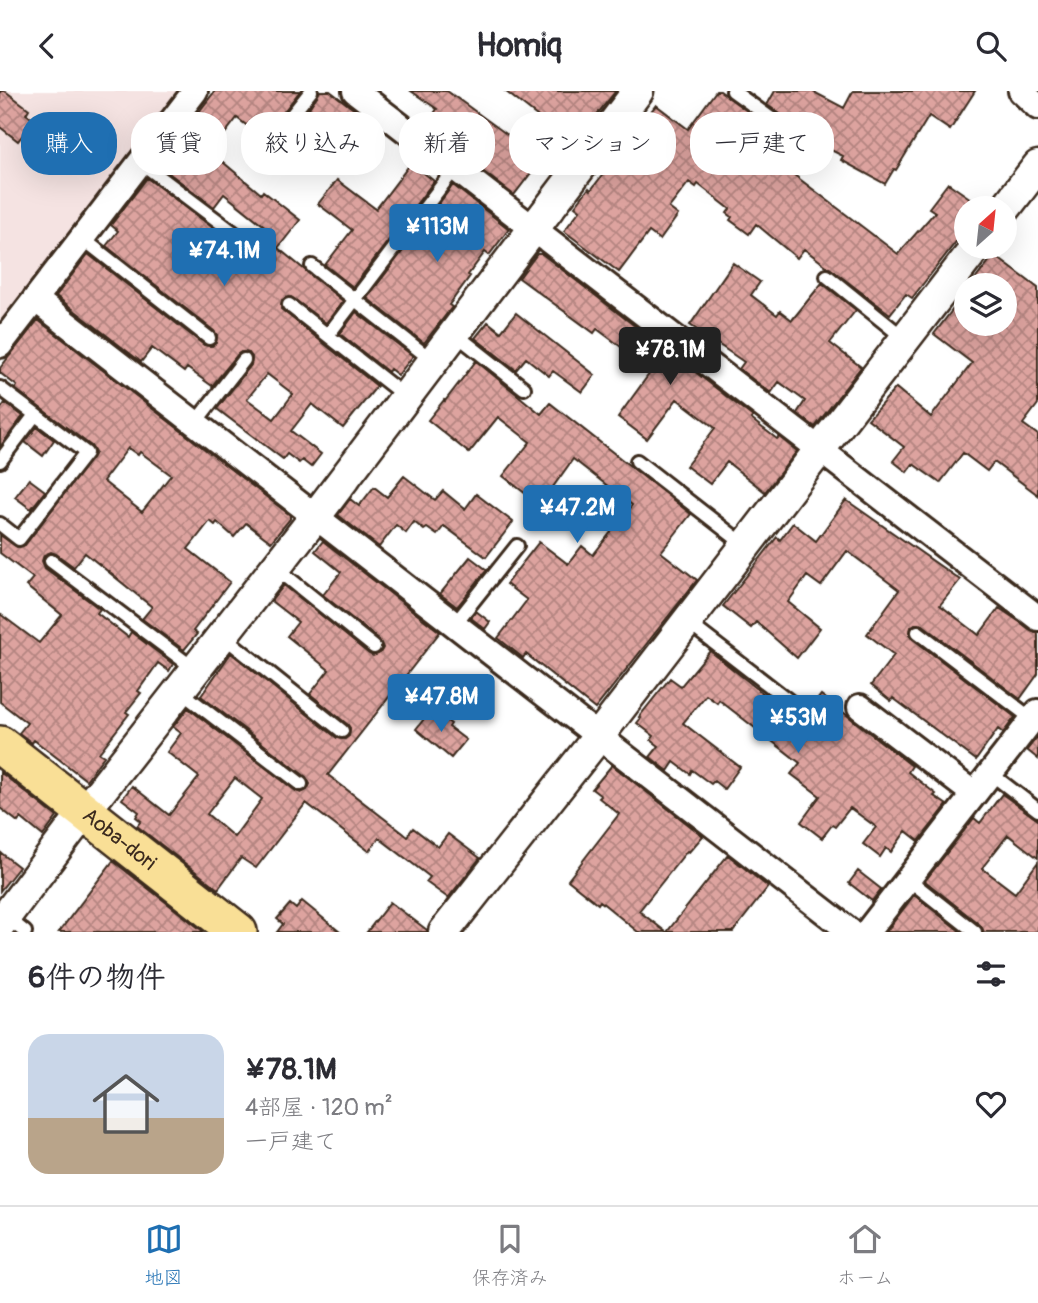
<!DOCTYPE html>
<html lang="ja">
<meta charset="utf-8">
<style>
:root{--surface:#fff;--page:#f7f7f7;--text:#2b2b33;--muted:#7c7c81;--line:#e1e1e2;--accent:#1f6fb2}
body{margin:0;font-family:Pangolin,"Klee One",sans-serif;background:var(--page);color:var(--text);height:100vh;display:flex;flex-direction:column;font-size:26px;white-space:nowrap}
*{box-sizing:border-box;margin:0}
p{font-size:23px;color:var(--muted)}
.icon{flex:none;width:38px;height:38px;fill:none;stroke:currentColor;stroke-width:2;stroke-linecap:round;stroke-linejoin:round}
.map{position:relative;height:841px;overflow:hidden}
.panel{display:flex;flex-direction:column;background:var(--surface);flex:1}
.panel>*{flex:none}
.hud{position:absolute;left:21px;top:21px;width:998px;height:63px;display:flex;gap:14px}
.needle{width:46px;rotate:27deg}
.tools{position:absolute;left:954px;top:105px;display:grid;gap:14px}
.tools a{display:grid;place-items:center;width:63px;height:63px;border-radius:50%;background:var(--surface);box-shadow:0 7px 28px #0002;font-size:35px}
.price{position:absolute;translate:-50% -60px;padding:0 16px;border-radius:7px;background:var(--accent);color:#fff;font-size:23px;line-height:46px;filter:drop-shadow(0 2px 4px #0008)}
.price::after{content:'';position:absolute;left:50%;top:42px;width:21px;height:16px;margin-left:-10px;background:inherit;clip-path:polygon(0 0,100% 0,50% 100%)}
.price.selected{background:#222;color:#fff}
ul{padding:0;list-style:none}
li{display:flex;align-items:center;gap:21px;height:175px;padding:0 28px}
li+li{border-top:2px solid var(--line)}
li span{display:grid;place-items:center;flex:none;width:196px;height:140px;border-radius:21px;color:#555}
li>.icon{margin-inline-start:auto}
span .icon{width:84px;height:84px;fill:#fffc;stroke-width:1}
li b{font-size:30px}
h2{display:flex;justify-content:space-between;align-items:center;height:84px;padding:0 28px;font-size:30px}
.pill{padding:0 24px;border-radius:28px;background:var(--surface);box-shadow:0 7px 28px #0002;font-size:24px;line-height:63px}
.pill.selected{background:var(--accent);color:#fff}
header{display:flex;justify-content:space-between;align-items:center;height:91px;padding:0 28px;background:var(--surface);font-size:32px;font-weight:700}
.tab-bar{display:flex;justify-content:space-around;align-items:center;height:98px;border-top:2px solid var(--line);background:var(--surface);font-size:19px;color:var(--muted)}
.tab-bar a{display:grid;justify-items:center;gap:4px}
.tab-bar .selected{color:var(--accent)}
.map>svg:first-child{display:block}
.built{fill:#f5e3e2}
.building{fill:url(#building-cross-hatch);stroke:#3b2a1e;stroke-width:2;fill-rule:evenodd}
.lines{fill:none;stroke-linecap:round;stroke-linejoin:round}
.service-casing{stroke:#3b2a1e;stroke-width:18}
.minor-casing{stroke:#3b2a1e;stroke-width:30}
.tertiary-casing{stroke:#3b2a1e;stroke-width:35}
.primary-casing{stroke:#3b2a1e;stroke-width:42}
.service{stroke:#fff;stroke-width:12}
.minor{stroke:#fff;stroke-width:24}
.tertiary{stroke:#fff;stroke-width:30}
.primary{stroke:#f9df96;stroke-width:37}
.labels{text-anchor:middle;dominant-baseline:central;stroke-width:7;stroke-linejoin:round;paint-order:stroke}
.street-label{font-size:21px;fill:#3b2a1e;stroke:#fff}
</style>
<header><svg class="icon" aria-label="back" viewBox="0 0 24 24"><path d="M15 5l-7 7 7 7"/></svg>Homiq<svg class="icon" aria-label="search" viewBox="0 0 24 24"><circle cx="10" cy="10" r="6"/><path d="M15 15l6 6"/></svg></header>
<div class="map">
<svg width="1038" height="841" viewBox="0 0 1038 841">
<defs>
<pattern id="building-cross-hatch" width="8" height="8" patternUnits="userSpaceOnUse" patternTransform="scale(1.75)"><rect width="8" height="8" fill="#dda39f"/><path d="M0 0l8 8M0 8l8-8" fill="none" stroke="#b48581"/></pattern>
</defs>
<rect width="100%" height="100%" fill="#fff"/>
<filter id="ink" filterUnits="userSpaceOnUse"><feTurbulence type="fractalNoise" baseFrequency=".0143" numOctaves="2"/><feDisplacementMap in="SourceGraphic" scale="14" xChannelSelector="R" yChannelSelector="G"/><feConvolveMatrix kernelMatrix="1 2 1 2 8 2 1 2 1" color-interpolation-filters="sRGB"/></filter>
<g filter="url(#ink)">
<path class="built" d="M0 0H178L0 235Z"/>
<path class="building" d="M0 0H5L29 18 26 23 34 29 18 50 0 36Z
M215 0H300L263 47 237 27 211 61 261 103 263 100 300 129 278 157 343 210 326 232 291 206 282 209 281 218 377 295 343 337 312 313 291 340 321 363 311 376 302 369 299 372 287 363 283 368 217 318 251 274 252 266 249 262 241 261 238 263 212 295 187 277 184 281 152 257 141 271 56 205 88 163 204 254 212 255 216 252 217 244 214 240 106 155 118 140 111 134 147 87 217 140 215 142 245 165 247 162 268 178 276 175 278 165 258 149 267 137 224 103 214 116 158 74ZM267 283 293 303 274 328 247 308Z
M320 0H330L356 20 340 40 309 17Z
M411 0H447L523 55 542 29 505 0H616L559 70 547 61 514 104 451 56 456 50 429 30 437 18Z
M716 0H720L780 43 787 40 789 34 786 27 767 14 775 0H812L844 17 853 0H975L950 39 929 25 896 79 894 78 885 93 841 69 843 65 817 52 793 83 898 163 935 121 929 117 948 92 984 117H966V138L912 207 906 203 890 223 804 158 797 167 756 133 749 143 730 129 732 126 727 122 730 118 698 93 696 96 689 91 669 117 678 124 660 149 649 141 619 181 564 140 580 119 575 115 589 97 591 99 656 14 688 38Z
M353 32 366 42 341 75 328 65Z
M411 72 434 90 353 196 325 174 352 139 318 113 337 89 376 118Z
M453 94 509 138 489 164 485 161 468 184 470 185 449 214 452 216 424 252 367 207Z
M537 163H542L636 236 634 239 665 262 667 259 753 326 751 328 777 348 779 346 797 360 765 401 727 371 710 393 686 375 715 337 677 308 647 348 618 326 652 279 597 238 594 242 519 187Z
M994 164 1038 197V313L1023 333 1038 344V404L994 371 987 380 963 362 940 392 913 373 907 381 893 370 904 356 868 328 896 297 931 326 972 272 934 243 966 201V233H1004V194H971Z
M733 172 760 191 751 204 777 224 780 220 792 229 822 192 856 219 830 252 861 276 815 336 797 322 805 310 779 291 771 302 739 278 744 271 690 234Z
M356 221 413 265 398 284 390 278 388 281 340 243Z
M516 222 595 284 582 301 553 280 549 285 526 267 516 279 475 247 488 231 501 241Z
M38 229 290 424V428L271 451 246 432 234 446 217 431 215 434 210 430 188 458 230 491 193 540 197 543 184 559 142 528 152 516 85 462 74 476 56 463 51 461 44 464 42 470 45 477 100 518 97 522 128 546 131 541 173 573 169 580 158 572 138 600 141 602 126 621 129 623 99 662 104 665 86 689 34 649 32 652 19 642 27 632 0 611V523L39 552 62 524 26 495 33 487 0 462V444L17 456 25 454 95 362 91 355 15 298 17 295 0 282V277ZM128 357 138 364 140 361 171 384 142 421 103 390Z
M476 270 541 323 550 312 691 423 661 461 697 489 595 618 526 563 523 567 498 547 527 509 506 493 539 451 568 473 582 455 593 464 632 414 573 368 540 414 503 385 530 351 498 326 469 362 428 329 444 309 445 310Z
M5 312 23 325 0 356V319Z
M37 336 54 349 43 365 25 351Z
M404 385 435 409 443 400 465 418 476 403 513 431 486 466 444 435 437 444 427 437 424 439 414 431 406 442 396 434 379 456 338 424 350 408 359 415 374 396 387 406Z
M29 388 45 400 31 418 15 406Z
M846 409 960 489 940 514 979 544 999 517 1038 543V583L1020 608 923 534 915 533 911 536 910 544 913 548 1015 626 1003 642 998 638 976 669 893 607 891 610 871 594 894 564 867 543 899 499 847 460 821 495 807 485 788 511 820 537 797 567 756 531 751 537 723 515 777 446 780 449 793 432 816 450Z
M323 450 440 541 328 684 407 745 413 737 438 756 448 743 480 767 448 807 426 791 430 786 379 747 369 760 306 712 256 777 241 767 218 798 137 735 141 730 136 726 139 721 122 708 132 695 169 724 199 686 167 661 181 642 173 636 188 617 296 700 301 702 307 699 310 693 306 686 201 605 231 562 337 647 345 648 349 645 350 637 348 634 310 603 329 579 287 545 298 531 271 510 284 494 369 563 373 565 380 562 383 557 379 549 323 504 341 481 315 460ZM235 687 262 708 234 746 207 723Z
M470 466 487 479 457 516 440 503Z
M476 520 490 531 485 538 471 527Z
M710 560 799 631 807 625 810 618 821 604 912 675 908 681 936 703 934 705 947 714 919 750 906 740 891 761 886 757 880 766 863 753 876 736 850 717 835 736 832 734 822 747 801 731 820 705 791 683 800 672 719 609 717 612 706 604 683 632 740 676 724 698 714 690 711 693 692 679 690 683 674 671 668 680 650 666 659 655 651 649 654 645 637 632 641 627 639 626 670 587 681 595Z
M432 618 451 633 449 636 466 649 451 667 416 638Z
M1038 645V668L1027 659Z
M612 674 703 745 689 761 687 760 639 820 666 841H638L600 810 598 813 568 789 619 723 599 707 601 705 592 698Z
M0 681 57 726 43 745 21 727 18 731 0 717Z
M1002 703 1038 729V767L1008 744 982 777 1015 802 1038 771V841H984L980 834 925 790 974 727 980 732Z
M0 761 19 776 0 800Z
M728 764 768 796 733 841H667Z
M113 770 204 841H59Z
M858 780 881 798 872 810 849 792Z
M914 804 961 841H886Z
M302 810 340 841H277L283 833 277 828 290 813 296 818Z
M390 811 427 839V841H367Z"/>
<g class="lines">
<defs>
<path id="service" d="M733 0 780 34
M269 53 311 0
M140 71 270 169
M82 147 209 247
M312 175 433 270
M827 185 905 248
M289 214 406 306
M454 242 524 297
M328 244 456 76
M0 297 86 362 19 448 0 433
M195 332 244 269
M0 370 35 324
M637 370 746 455
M51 470 196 579
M276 477 374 556
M687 531 801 619
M454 534 517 455
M918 541 1032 628
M223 545 342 640
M180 600 301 693
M990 682 1038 719
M908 788 975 841
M6 826 25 841"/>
<path id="minor" d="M355 0 1038 527
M1021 0 1038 16
M35 208 851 841
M0 254 195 0
M860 616 974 703
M867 841 1038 621"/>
<path id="tertiary" d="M1004 119 1038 75
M0 833 85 720 315 426 638 0
M444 841 598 646 976 156"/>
<g id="primary">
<path id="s1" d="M0 654 238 841"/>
</g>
</defs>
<use href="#service" class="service-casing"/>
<use href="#minor" class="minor-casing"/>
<use href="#tertiary" class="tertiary-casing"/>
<use href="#primary" class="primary-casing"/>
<use href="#service" class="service"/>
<use href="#minor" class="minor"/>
<use href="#tertiary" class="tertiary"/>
<use href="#primary" class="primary"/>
</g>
</g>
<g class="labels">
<g class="street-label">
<text stroke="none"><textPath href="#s1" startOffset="152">Aoba-dori</textPath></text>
</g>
</g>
</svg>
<div class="tools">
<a><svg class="needle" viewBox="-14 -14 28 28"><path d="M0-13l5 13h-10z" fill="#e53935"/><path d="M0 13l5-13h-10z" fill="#7c7c81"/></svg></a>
<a><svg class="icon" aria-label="layers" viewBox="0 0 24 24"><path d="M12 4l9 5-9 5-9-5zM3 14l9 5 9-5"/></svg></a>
</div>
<b class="price" style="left:437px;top:173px">¥113M</b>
<b class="price" style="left:224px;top:197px">¥74.1M</b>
<b class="price selected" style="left:670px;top:296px">¥78.1M</b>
<b class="price" style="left:577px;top:454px">¥47.2M</b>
<b class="price" style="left:441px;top:643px">¥47.8M</b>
<b class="price" style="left:798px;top:664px">¥53M</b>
<div class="hud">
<a class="pill selected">購入</a>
<a class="pill">賃貸</a>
<a class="pill">絞り込み</a>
<a class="pill">新着</a>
<a class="pill">マンション</a>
<a class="pill">一戸建て</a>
</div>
</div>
<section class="panel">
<h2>6件の物件<svg class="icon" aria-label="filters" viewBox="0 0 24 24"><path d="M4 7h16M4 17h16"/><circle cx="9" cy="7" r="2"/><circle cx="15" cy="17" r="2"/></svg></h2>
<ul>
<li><span style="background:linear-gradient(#c9d6e8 60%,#b9a48a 0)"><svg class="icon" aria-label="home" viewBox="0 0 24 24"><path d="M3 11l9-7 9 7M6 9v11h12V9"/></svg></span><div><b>¥78.1M</b><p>4部屋 · 120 m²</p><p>一戸建て</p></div><svg class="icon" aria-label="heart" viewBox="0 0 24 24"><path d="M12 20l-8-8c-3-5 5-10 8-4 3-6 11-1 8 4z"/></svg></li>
</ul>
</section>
<nav class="tab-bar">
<a class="selected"><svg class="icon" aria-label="map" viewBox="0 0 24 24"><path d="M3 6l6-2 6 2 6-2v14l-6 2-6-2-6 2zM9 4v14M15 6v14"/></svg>地図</a>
<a><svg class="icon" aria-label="saved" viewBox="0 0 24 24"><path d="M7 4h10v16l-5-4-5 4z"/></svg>保存済み</a>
<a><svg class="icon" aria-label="home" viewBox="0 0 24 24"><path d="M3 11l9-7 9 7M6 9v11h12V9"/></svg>ホーム</a>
</nav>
